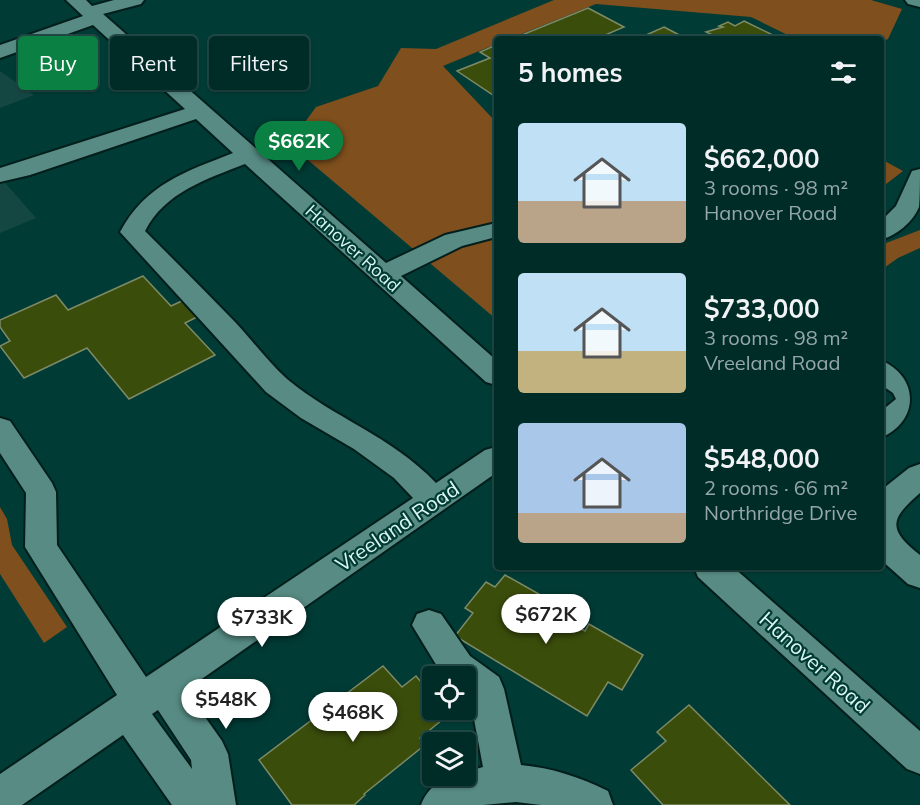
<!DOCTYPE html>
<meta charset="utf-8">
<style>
:root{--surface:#002c28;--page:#0e3834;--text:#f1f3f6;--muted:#95a7a8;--line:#224845;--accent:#0b8043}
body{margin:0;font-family:Mulish,sans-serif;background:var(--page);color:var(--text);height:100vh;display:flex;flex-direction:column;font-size:22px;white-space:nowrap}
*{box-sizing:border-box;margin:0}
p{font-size:20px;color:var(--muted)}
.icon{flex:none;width:33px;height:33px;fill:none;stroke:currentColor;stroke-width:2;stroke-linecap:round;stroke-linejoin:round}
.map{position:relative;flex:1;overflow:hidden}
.sheet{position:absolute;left:494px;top:36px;width:390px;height:534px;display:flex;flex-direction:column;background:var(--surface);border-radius:6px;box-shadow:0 2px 4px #0004,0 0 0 2px var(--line)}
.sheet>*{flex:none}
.banner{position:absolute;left:18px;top:36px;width:386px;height:54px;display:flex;gap:12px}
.buttons{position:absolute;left:422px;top:666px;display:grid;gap:12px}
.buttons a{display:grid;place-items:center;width:54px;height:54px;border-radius:6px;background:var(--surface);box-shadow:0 2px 4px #0004,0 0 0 2px var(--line);font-size:30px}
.price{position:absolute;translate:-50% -51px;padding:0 14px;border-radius:21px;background:#fff;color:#222;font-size:20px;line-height:39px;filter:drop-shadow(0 2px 3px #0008)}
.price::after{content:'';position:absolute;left:50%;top:36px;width:18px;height:14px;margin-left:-9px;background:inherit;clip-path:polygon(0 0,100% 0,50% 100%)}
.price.selected{background:var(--accent);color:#fff}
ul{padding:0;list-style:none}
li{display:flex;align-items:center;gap:18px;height:150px;padding:0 24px}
li span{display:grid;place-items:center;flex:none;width:168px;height:120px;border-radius:6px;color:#555}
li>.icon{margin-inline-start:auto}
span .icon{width:72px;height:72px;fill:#fffc;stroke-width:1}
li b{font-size:26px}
h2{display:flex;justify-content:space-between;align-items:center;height:72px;padding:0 24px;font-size:26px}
.tag{padding:0 21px;border-radius:6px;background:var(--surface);box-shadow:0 2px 4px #0004,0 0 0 2px var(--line);font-size:21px;line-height:54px}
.tag.selected{background:var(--accent);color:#fff}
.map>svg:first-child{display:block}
.built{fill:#154742}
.forest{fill:#7f501e}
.building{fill:#3b4d0b;stroke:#7d8a65;stroke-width:1.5}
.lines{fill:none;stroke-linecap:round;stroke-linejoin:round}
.minor-casing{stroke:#031e1b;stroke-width:4}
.minor{fill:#578b83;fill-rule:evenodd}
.labels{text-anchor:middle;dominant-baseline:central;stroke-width:4.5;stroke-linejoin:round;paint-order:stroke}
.street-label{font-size:18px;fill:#dbf6f1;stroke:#003b35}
.near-street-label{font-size:21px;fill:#dbf6f1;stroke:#003b35}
</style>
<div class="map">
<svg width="920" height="805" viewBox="0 0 920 805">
<rect width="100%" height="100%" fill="#003b35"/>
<path class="built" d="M0 71 34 95 0 108Z
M0 177 36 218 0 233Z"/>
<path class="forest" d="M554 0H871L902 9 888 39 881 42 880 39H796L751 17 596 4 509 39H496V44L443 66 496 122V319L289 144 316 107 378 86 401 48 436 49Z
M881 159 903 171 881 188Z
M920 230V248L898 258 881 270V245Z
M0 507 7 519 12 545 67 627 44 643 0 574Z"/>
<path class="building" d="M588 8 624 27 598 38 600 39H512Z
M744 21 781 39H721L706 32 723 27 719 26 728 22 735 26Z
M664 27 687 39H637Z
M496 45V97L457 71 490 58 480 52Z
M143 276 171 306 184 300 199 316 185 323 215 355 129 399 87 348 24 378 0 346 10 341 0 327V320L56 295 68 310Z
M505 575 562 607 557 615 585 631 589 624 643 655 622 690 608 682 587 716 455 636 473 613 465 608 486 582 495 587Z
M383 666 402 687 416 676 432 695 426 702 442 720 420 738 426 744 364 794 365 795 354 805H292L259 760Z
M689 705 790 805H663L631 770 666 741 657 732Z"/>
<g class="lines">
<defs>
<path id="minor" d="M66 0H86L92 6 114 0H144L141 4 103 14 386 263 445 235 496 223V237L462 246 401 276 496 360V385L486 382 245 164C207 179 165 192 145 231 175 261 205 291 235 322 252 340 268 362 287 379 335 419 390 435 436 483L485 450 496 447V473L186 690 222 741 228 754 236 805H172L123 735 22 805H0V774L117 695 25 547 26 493 0 453V418L10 421 52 483 56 492 57 545 146 677 413 498 394 478 354 449 301 418 266 392 120 232C146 184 185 172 233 153L196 119 30 175 0 182V168L185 109 93 25 0 58V45L83 16ZM158 710 191 760 192 769 152 714Z
M905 0H920V7L908 4Z
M920 169C920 180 920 197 919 207 913 222 896 236 880 240V222L896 206 912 171Z
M880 360C920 376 920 422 880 438V412L896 399 893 393 880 384Z
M920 464V493C890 519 887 529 920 555V588L908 584 880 559V491L909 468Z
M694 567H733L920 731V774L907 769 698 577Z
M429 610 441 614 470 656 499 677 504 689 521 765C552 768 580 777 608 791L613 805H541L516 802 483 805H421C428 786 444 776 465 776V772L483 767 470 698 465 694V676H443L412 625 417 614Z"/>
</defs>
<use href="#minor" class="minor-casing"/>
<use href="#minor" class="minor"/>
</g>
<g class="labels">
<g class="street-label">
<text transform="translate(353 248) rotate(42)">Hanover Road</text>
</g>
<g class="near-street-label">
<text transform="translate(397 526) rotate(-34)">Vreeland Road</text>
<text transform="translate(815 662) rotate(42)">Hanover Road</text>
</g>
</g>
</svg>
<div class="buttons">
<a><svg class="icon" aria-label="locate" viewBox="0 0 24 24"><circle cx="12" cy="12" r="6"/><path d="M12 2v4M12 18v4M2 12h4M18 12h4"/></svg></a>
<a><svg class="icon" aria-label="layers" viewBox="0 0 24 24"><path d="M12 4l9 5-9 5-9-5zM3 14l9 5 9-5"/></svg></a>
</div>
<b class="price selected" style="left:299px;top:172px">$662K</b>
<b class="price" style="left:546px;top:645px">$672K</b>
<b class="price" style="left:262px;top:648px">$733K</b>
<b class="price" style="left:226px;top:730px">$548K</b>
<b class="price" style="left:353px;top:743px">$468K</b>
<div class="banner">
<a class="tag selected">Buy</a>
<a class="tag">Rent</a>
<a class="tag">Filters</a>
</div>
<section class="sheet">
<h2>5 homes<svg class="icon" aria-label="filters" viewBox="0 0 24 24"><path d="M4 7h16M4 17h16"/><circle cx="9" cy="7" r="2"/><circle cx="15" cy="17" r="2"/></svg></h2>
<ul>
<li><span style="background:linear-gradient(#bfe0f5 65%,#b9a48a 0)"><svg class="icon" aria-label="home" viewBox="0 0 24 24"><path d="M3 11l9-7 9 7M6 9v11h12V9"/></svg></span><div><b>$662,000</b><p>3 rooms · 98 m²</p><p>Hanover Road</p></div></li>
<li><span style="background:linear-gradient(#bfe0f5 65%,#c2b280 0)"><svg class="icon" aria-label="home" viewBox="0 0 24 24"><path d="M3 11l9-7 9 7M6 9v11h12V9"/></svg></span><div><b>$733,000</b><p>3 rooms · 98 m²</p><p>Vreeland Road</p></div></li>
<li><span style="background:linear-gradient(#a9c7e8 75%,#b9a48a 0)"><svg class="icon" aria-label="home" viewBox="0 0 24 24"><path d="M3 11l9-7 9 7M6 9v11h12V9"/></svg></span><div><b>$548,000</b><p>2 rooms · 66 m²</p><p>Northridge Drive</p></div></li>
</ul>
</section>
</div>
